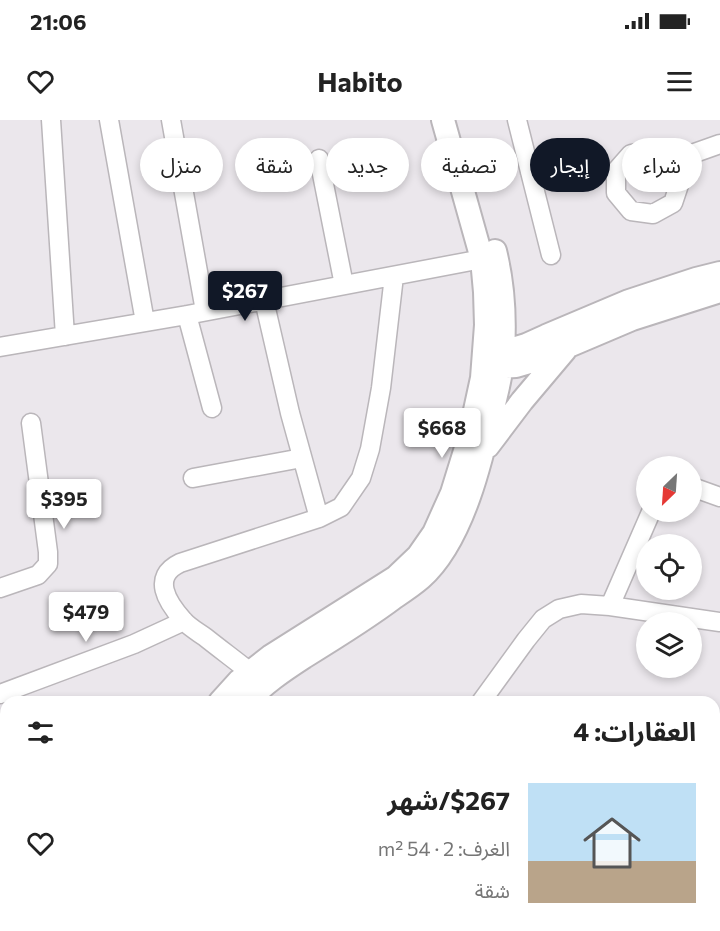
<!DOCTYPE html>
<html lang="ar">
<meta charset="utf-8">
<style>
:root{--surface:#fff;--page:#f2f2f2;--text:#222;--muted:#767676;--line:#e0e0e0;--accent:#111827}
body{margin:0;font-family:Commissioner,"Noto Sans Arabic",sans-serif;background:var(--page);color:var(--text);direction:rtl;height:100vh;display:flex;flex-direction:column;font-size:22px;white-space:nowrap}
*{box-sizing:border-box;margin:0}
p{font-size:20px;color:var(--muted)}
.icon{flex:none;width:33px;height:33px;fill:none;stroke:currentColor;stroke-width:2;stroke-linecap:round;stroke-linejoin:round}
.map{position:relative;flex:1;overflow:hidden;direction:ltr}
.sheet{position:absolute;left:0px;top:576px;width:720px;height:236px;display:flex;flex-direction:column;background:var(--surface);border-radius:18px 18px 0 0;box-shadow:0 3px 9px #0003;direction:rtl}
.sheet>*{flex:none}
.hud{position:absolute;left:18px;top:18px;width:684px;height:54px;direction:rtl;display:flex;gap:12px}
.needle{width:39px;rotate:205deg}
.fabs{position:absolute;left:636px;top:336px;display:grid;gap:12px}
.fabs a{display:grid;place-items:center;width:66px;height:66px;border-radius:50%;background:var(--surface);box-shadow:0 3px 9px #0003;font-size:30px}
.price{position:absolute;translate:-50% -51px;padding:0 14px;border-radius:6px;background:#fff;color:#222;font-size:20px;line-height:39px;filter:drop-shadow(0 2px 3px #0008)}
.price::after{content:'';position:absolute;left:50%;top:36px;width:18px;height:14px;margin-left:-9px;background:inherit;clip-path:polygon(0 0,100% 0,50% 100%)}
.price.current{background:var(--accent);color:#fff}
ul{padding:0;list-style:none}
li{display:flex;align-items:center;gap:18px;height:150px;padding:0 24px}
li+li{border-top:2px solid var(--line)}
li span{display:grid;place-items:center;flex:none;width:168px;height:120px;border-radius:0px;color:#555}
li>.icon{margin-inline-start:auto}
span .icon{width:72px;height:72px;fill:#fffc;stroke-width:1}
li b{font-size:26px}
h2{display:flex;justify-content:space-between;align-items:center;height:72px;padding:0 24px;font-size:26px}
.tag{padding:0 21px;border-radius:27px;background:var(--surface);box-shadow:0 3px 9px #0003;font-size:21px;line-height:54px}
.tag.current{background:var(--accent);color:#fff}
.status{display:flex;justify-content:space-between;align-items:center;height:42px;padding:0 30px;background:var(--surface);direction:ltr}
.status svg{height:16px;fill:currentColor}
header{display:flex;justify-content:space-between;align-items:center;height:78px;padding:0 24px;background:var(--surface);font-size:27px;font-weight:700}
.map>svg:first-child{display:block}
.lines{fill:none;stroke-linecap:round;stroke-linejoin:round}
.minor-casing{stroke:#bab6ba;stroke-width:21}
.major-casing{stroke:#bab6ba;stroke-width:26}
.minor{stroke:#fff;stroke-width:18}
.major{stroke:#fff;stroke-width:22}
.rail-casing{stroke:#363437;stroke-width:7}
.rail{stroke:#fff;stroke-width:4.5;stroke-dasharray:14;stroke-linecap:butt}
</style>
<div class="status"><b>21:06</b><svg viewBox="0 0 49 12"><path d="M0 12V9h3v3zM5 12V6h3v6zM10 12V3h3v9zM15 12V0h3v12zM26 1h20v11H26zM47 4h2v5h-2z"/></svg></div>
<header><svg class="icon" aria-label="menu" viewBox="0 0 24 24"><path d="M4 6h16M4 12h16M4 18h16"/></svg>Habito<svg class="icon" aria-label="heart" viewBox="0 0 24 24"><path d="M12 20l-8-8c-3-5 5-10 8-4 3-6 11-1 8 4z"/></svg></header>
<div class="map">
<svg width="720" height="811" viewBox="0 0 720 811">
<rect width="100%" height="100%" fill="#ebe7ec"/>
<g class="lines">
<defs>
<path id="minor" d="M51 0 65 216
M109 0 145 202
M171 0 205 191
M517 0 551 135
M319 39 344 165
M672 41 680 62 673 83 653 94 631 91 616 73V51L631 34 653 30 672 41 720 24
M530 52 592 35
M264 180 290 293 319 398
M187 195 212 288
M0 227 187 195 482 139
M193 358 302 338
M692 367 720 377
M0 468 38 455 48 444V432L31 303
M610 486 651 392
M250 552C235 540 220 529 205 517 198 512 189 507 183 500 167 482 151 457 180 443L319 398 341 387 361 358 370 329 381 268 394 156
M0 574 134 524 184 501
M481 582 526 520 543 499 559 489 581 484 610 486 720 502
M0 612 6 624
M347 811 350 806"/>
<path id="major" d="M490 233 503 232 526 225 546 216 629 181 696 159 720 153
M488 248 516 246 533 241 632 199 720 171
M488 326 522 281 565 230
M220 582 239 561 271 536 396 457 418 436 434 413 452 373 469 318 482 258 486 205 485 172 482 139 443 0
M247 582C263 564 284 550 304 537 335 518 366 499 395 477 404 471 413 465 421 458 463 421 482 338 494 284 498 267 503 249 503 231 505 199 503 163 495 131
M79 811 82 806
M101 811 105 806"/>
</defs>
<use href="#minor" class="minor-casing"/>
<use href="#major" class="major-casing"/>
<use href="#minor" class="minor"/>
<use href="#major" class="major"/>
<defs>
<path id="rail" d="M714 784 720 780
M648 811 658 806
M667 811 677 806"/>
</defs>
<use href="#rail" class="rail-casing"/>
<use href="#rail" class="rail"/>
</g>
</svg>
<div class="fabs">
<a><svg class="needle" viewBox="-14 -14 28 28"><path d="M0-13l5 13h-10z" fill="#e53935"/><path d="M0 13l5-13h-10z" fill="#767676"/></svg></a>
<a><svg class="icon" aria-label="locate" viewBox="0 0 24 24"><circle cx="12" cy="12" r="6"/><path d="M12 2v4M12 18v4M2 12h4M18 12h4"/></svg></a>
<a><svg class="icon" aria-label="layers" viewBox="0 0 24 24"><path d="M12 4l9 5-9 5-9-5zM3 14l9 5 9-5"/></svg></a>
</div>
<b class="price current" style="left:245px;top:202px">$267</b>
<b class="price" style="left:442px;top:339px">$668</b>
<b class="price" style="left:64px;top:410px">$395</b>
<b class="price" style="left:86px;top:523px">$479</b>
<div class="hud">
<a class="tag">شراء</a>
<a class="tag current">إيجار</a>
<a class="tag">تصفية</a>
<a class="tag">جديد</a>
<a class="tag">شقة</a>
<a class="tag">منزل</a>
</div>
<section class="sheet">
<h2>العقارات: 4<svg class="icon" aria-label="filters" viewBox="0 0 24 24"><path d="M4 7h16M4 17h16"/><circle cx="9" cy="7" r="2"/><circle cx="15" cy="17" r="2"/></svg></h2>
<ul>
<li><span style="background:linear-gradient(#bfe0f5 65%,#b9a48a 0)"><svg class="icon" aria-label="home" viewBox="0 0 24 24"><path d="M3 11l9-7 9 7M6 9v11h12V9"/></svg></span><div><b>$267/شهر</b><p>الغرف: 2 · 54 m²</p><p>شقة</p></div><svg class="icon" aria-label="heart" viewBox="0 0 24 24"><path d="M12 20l-8-8c-3-5 5-10 8-4 3-6 11-1 8 4z"/></svg></li>
</ul>
</section>
</div>
